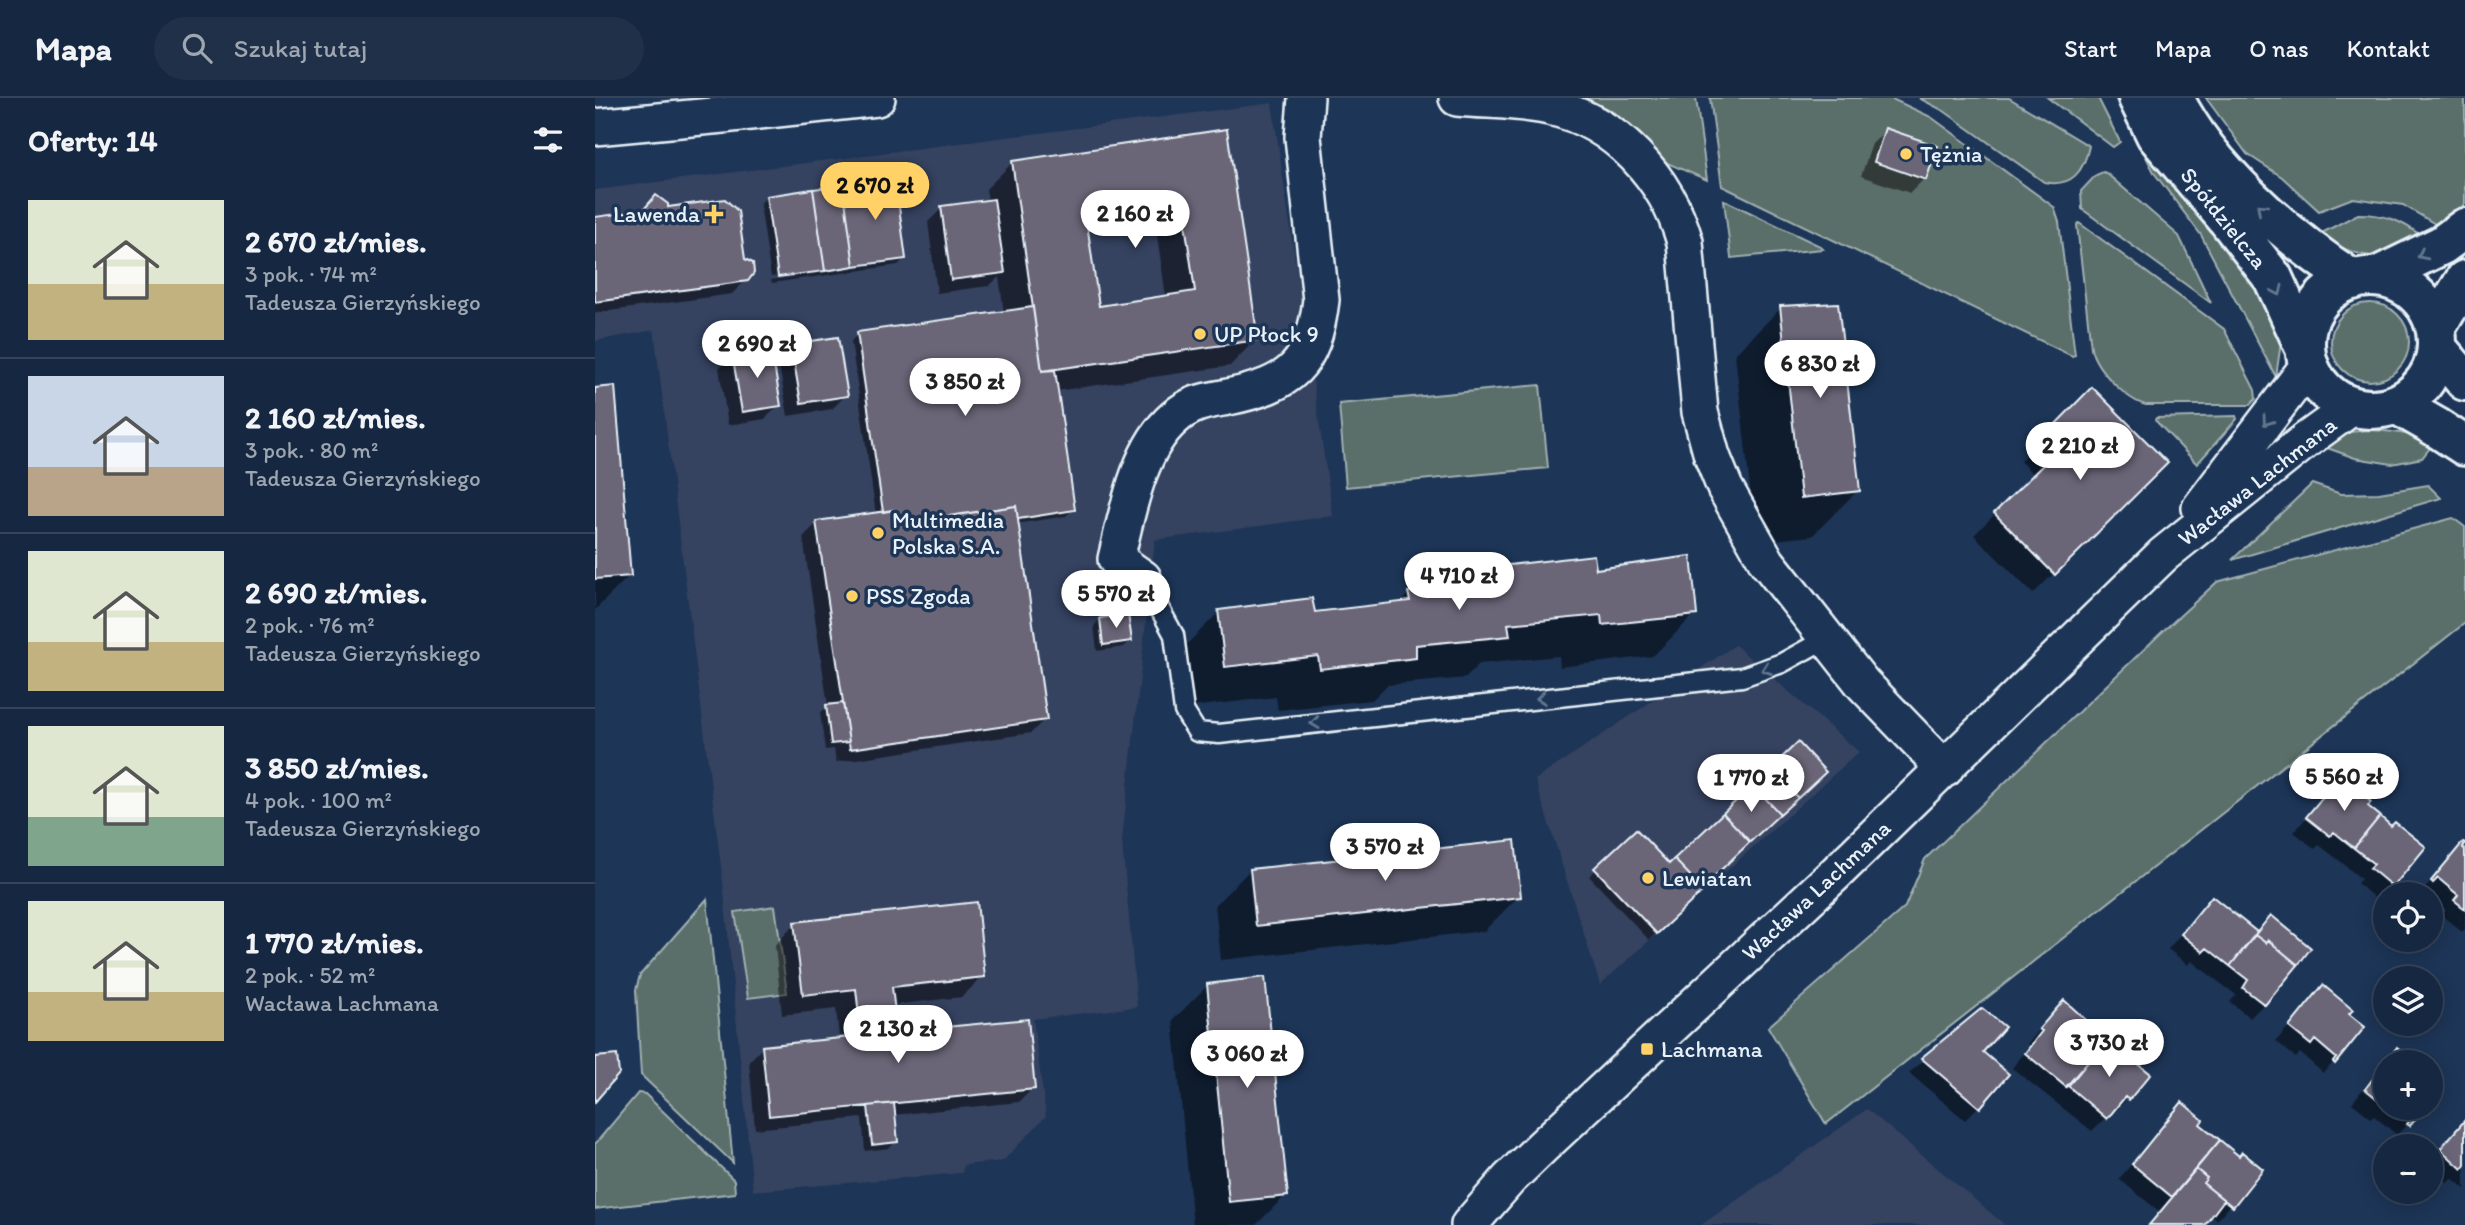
<!DOCTYPE html>
<html lang="pl">
<meta charset="utf-8">
<style>
:root{--surface:#162841;--page:#1f3048;--text:#f1f3f6;--muted:#9ea6b1;--line:#35445a;--accent:#ffd166}
body{margin:0;font-family:Itim,sans-serif;background:var(--page);color:var(--text);height:100vh;display:flex;flex-direction:column;font-size:26px;white-space:nowrap}
*{box-sizing:border-box;margin:0}
p{font-size:23px;color:var(--muted)}
.icon{flex:none;width:38px;height:38px;fill:none;stroke:currentColor;stroke-width:2;stroke-linecap:round;stroke-linejoin:round}
.map{position:relative;flex:1;overflow:hidden}
.panel{display:flex;flex-direction:column;background:var(--surface);width:595px}
.panel>*{flex:none}
.controls{position:absolute;left:1778px;top:784px;display:grid;gap:14px}
.controls a{display:grid;place-items:center;width:70px;height:70px;border-radius:50%;background:var(--surface);box-shadow:0 4px 18px #0003,0 0 0 2px var(--line);font-size:35px}
.price{position:absolute;translate:-50% -60px;padding:0 16px;border-radius:24px;background:#fff;color:#222;font-size:23px;line-height:46px;filter:drop-shadow(0 2px 4px #0008)}
.price::after{content:'';position:absolute;left:50%;top:42px;width:21px;height:16px;margin-left:-10px;background:inherit;clip-path:polygon(0 0,100% 0,50% 100%)}
.price.current{background:var(--accent);color:#111}
ul{padding:0;list-style:none}
li{display:flex;align-items:center;gap:21px;height:175px;padding:0 28px}
li+li{border-top:2px solid var(--line)}
li span{display:grid;place-items:center;flex:none;width:196px;height:140px;border-radius:0px;color:#555}
li>.icon{margin-inline-start:auto}
span .icon{width:84px;height:84px;fill:#fffc;stroke-width:1}
li b{font-size:30px}
h2{display:flex;justify-content:space-between;align-items:center;height:84px;padding:0 28px;font-size:30px}
header{display:flex;align-items:center;gap:42px;box-sizing:border-box;height:98px;padding:0 35px;background:var(--surface);border-bottom:2px solid var(--line)}
header strong{font-size:33px}
nav{display:flex;gap:38px;margin-inline-start:auto;font-size:24px}
.search{width:490px;height:63px;background:var(--page);display:flex;align-items:center;gap:18px;box-sizing:border-box;padding:0 24px;border-radius:38px;color:var(--muted);font-size:26px}
main{display:flex;flex:1;min-height:0}
.map>svg:first-child{display:block}
.built{fill:#344361}
.green{fill:#5a6e6a;stroke:#a1b0b1;stroke-width:2}
.shadow{fill:#0007;fill-rule:evenodd}
.building{fill:#6a6577;stroke:#e8f1f8;stroke-width:2;fill-rule:evenodd}
.lines{fill:none;stroke-linecap:round;stroke-linejoin:round}
.lane-casing{stroke:#e8f1f8;stroke-width:23}
.street-casing{stroke:#e8f1f8;stroke-width:40}
.secondary-casing{stroke:#e8f1f8;stroke-width:44}
.lane{stroke:#1d3557;stroke-width:18}
.street{stroke:#1d3557;stroke-width:35}
.secondary{stroke:#1d3557;stroke-width:38}
.oneway{stroke:#64778f}
.poi-dot{fill:#ffd166;stroke:#1d3557;stroke-width:2.5}
.labels{text-anchor:middle;dominant-baseline:central;stroke-width:7;stroke-linejoin:round;paint-order:stroke}
.poi-label{font-size:23px;fill:#e8f1f8;stroke:#1d3557;text-anchor:start}
.street-label{font-size:23px;fill:#e8f1f8;stroke:#1d3557}
</style>
<header>
<strong>Mapa</strong>
<div class="search"><svg class="icon" aria-label="search" viewBox="0 0 24 24"><circle cx="10" cy="10" r="6"/><path d="M15 15l6 6"/></svg>Szukaj tutaj</div>
<nav><a>Start</a><a>Mapa</a><a>O nas</a><a>Kontakt</a></nav>
</header>
<main>
<section class="panel">
<h2>Oferty: 14<svg class="icon" aria-label="filters" viewBox="0 0 24 24"><path d="M4 7h16M4 17h16"/><circle cx="9" cy="7" r="2"/><circle cx="15" cy="17" r="2"/></svg></h2>
<ul>
<li><span style="background:linear-gradient(#dfe7d0 60%,#c2b280 0)"><svg class="icon" aria-label="home" viewBox="0 0 24 24"><path d="M3 11l9-7 9 7M6 9v11h12V9"/></svg></span><div><b>2 670 zł/mies.</b><p>3 pok. · 74 m²</p><p>Tadeusza Gierzyńskiego</p></div></li>
<li><span style="background:linear-gradient(#c9d6e8 65%,#b9a48a 0)"><svg class="icon" aria-label="home" viewBox="0 0 24 24"><path d="M3 11l9-7 9 7M6 9v11h12V9"/></svg></span><div><b>2 160 zł/mies.</b><p>3 pok. · 80 m²</p><p>Tadeusza Gierzyńskiego</p></div></li>
<li><span style="background:linear-gradient(#dfe7d0 65%,#c2b280 0)"><svg class="icon" aria-label="home" viewBox="0 0 24 24"><path d="M3 11l9-7 9 7M6 9v11h12V9"/></svg></span><div><b>2 690 zł/mies.</b><p>2 pok. · 76 m²</p><p>Tadeusza Gierzyńskiego</p></div></li>
<li><span style="background:linear-gradient(#dfe7d0 65%,#7fa58c 0)"><svg class="icon" aria-label="home" viewBox="0 0 24 24"><path d="M3 11l9-7 9 7M6 9v11h12V9"/></svg></span><div><b>3 850 zł/mies.</b><p>4 pok. · 100 m²</p><p>Tadeusza Gierzyńskiego</p></div></li>
<li><span style="background:linear-gradient(#dfe7d0 65%,#c2b280 0)"><svg class="icon" aria-label="home" viewBox="0 0 24 24"><path d="M3 11l9-7 9 7M6 9v11h12V9"/></svg></span><div><b>1 770 zł/mies.</b><p>2 pok. · 52 m²</p><p>Wacława Lachmana</p></div></li>
</ul>
</section>
<div class="map">
<svg width="1870" height="1127" viewBox="0 0 1870 1127">
<rect width="100%" height="100%" fill="#1d3557"/>
<filter id="ink" filterUnits="userSpaceOnUse"><feTurbulence type="fractalNoise" baseFrequency=".0143" numOctaves="2"/><feDisplacementMap in="SourceGraphic" scale="14" xChannelSelector="R" yChannelSelector="G"/><feConvolveMatrix kernelMatrix="1 2 1 2 8 2 1 2 1" color-interpolation-filters="sRGB"/></filter>
<g filter="url(#ink)">
<path class="built" d="M677 5 738 418 560 442 527 743 542 909 438 921 451 1018 408 1063 369 1067 367 1075 158 1093 128 785 59 232 0 243V92Z
M1140 547 1264 654 1005 887 940 682Z
M1272 1011 1410 1127H1106L1228 1042Z"/>
<path class="green" d="M991 0H1101L1112 82 1072 65 1046 37 1018 14Z
M1115 0H1295L1336 19 1459 109 1464 124 1480 257 1477 258 1127 88Z
M1324 0H1414L1494 48C1489 73 1477 90 1449 84L1349 13Z
M1453 0H1503L1525 44 1518 49Z
M1520 0H1527L1552 50 1575 84 1679 202 1686 244 1681 279 1606 137 1560 76Z
M1611 0H1870V106L1847 130 1808 107 1758 100 1724 113 1687 79 1652 56Z
M1508 74 1511 75 1584 138 1616 205 1487 111 1486 93 1501 77Z
M1129 102 1225 148 1228 151 1136 160Z
M1763 116C1791 116 1807 123 1828 139 1820 144 1809 153 1800 156 1772 164 1744 149 1721 138Z
M1484 125 1629 231 1660 292 1661 301 1655 307H1551C1531 302 1500 270 1496 250L1482 127Z
M1736 244a39 39 0 1 1 78 0a39 39 0 1 1-78 0Z
M945 287 953 370 751 389 744 306Z
M1641 318 1642 321 1602 366 1560 322 1561 320Z
M1773 332C1797 333 1817 335 1838 346L1827 360 1797 366 1760 360 1724 347 1747 335Z
M1717 386 1746 396 1784 395 1833 387 1846 400 1637 462Z
M1858 420 1870 429V525L1231 1026 1173 929 1310 809 1330 761 1566 535 1622 484Z
M112 801 138 1065 46 977 41 892 45 877Z
M180 808 192 895 153 900 140 814Z
M43 995 50 996 139 1082 140 1095 0 1111V1046Z"/>
<path class="shadow" d="M1291 32 1329 81 1315 95 1266 78 1277 46Z
M631 33 661 241 635 268 461 293 478 411 471 418 421 426 450 621 436 635 241 664 239 651 230 652 225 615 233 608 208 439 222 425 281 417 256 243 263 236 409 215 404 179 394 188 342 195 333 124 347 110 393 103 391 91 417 65ZM560 124 571 199 502 210 491 134Z
M171 99 310 160 303 167 177 185 176 182 304 163V160L176 179 165 106Z
M61 100 152 181 137 196 0 215V121L46 115Z
M1186 210 1263 392 1217 438 1161 444 1140 256Z
M197 248 251 297 237 311 193 318 183 262Z
M138 256 184 307 170 321 133 327 124 270Z
M0 292 34 478 0 512Z
M1497 292 1570 365 1438 496 1379 437 1439 377 1425 363Z
M906 469 1000 473 1100 516 1058 558 965 569 964 558 884 566 871 580 792 587 777 602 683 612 681 599 588 610 582 556 624 514 718 516 804 506 814 495 892 484Z
M505 521 535 543 529 549 502 553 499 528Z
M1745 680 1770 708 1796 730 1828 749 1782 802 1762 785 1766 781 1745 763 1724 747 1720 751 1699 734Z
M1041 734 1074 768 1106 792 1054 842 994 778Z
M1870 753V831L1867 834 1846 817 1851 812 1836 800V796L1828 793 1852 764Z
M655 772 924 798 889 833 626 862 620 807Z
M1617 800 1661 836 1669 906 1655 920 1635 904 1641 897 1596 863 1593 867 1573 851Z
M200 826 388 878 367 899 297 907 298 916 318 934 438 990 424 1004 298 1017 301 1044 294 1050 270 1053 267 1020 160 1031 154 963 168 949 251 941V937L244 938 241 911 187 917 180 847Z
M613 887 691 1097 661 1127H598L578 922Z
M1728 890 1751 917 1742 961 1728 975 1705 955 1701 960 1681 943Z
M1469 905 1553 976 1533 1000 1519 1014 1517 1013 1497 1033 1417 970 1435 948 1432 946Z
M1387 912 1384 1008 1370 1022 1314 975Z
M1802 952 1817 964H1790V1010H1827L1802 1037 1779 1018 1776 1020 1757 1005 1788 966Z
M1587 1007 1603 1026 1644 1060 1665 1071 1622 1122 1616 1117 1608 1127H1554L1565 1114 1524 1081Z
M1870 1023V1091L1857 1080 1852 1084 1836 1069V1062Z"/>
<path class="building" d="M1290 30 1343 48 1331 82 1279 64Z
M632 31 663 242 447 273 417 63ZM586 98 600 193 504 208 490 112Z
M300 79 311 161 259 168 248 87Z
M248 87 259 168 230 173 218 91Z
M218 91 230 173 183 179 171 98Z
M61 97 73 106V109L130 101 143 113 150 161 158 165 159 175 153 183 0 204V119L51 112 50 110Z
M399 101 410 175 356 182 346 108Z
M1243 205 1265 393 1206 400 1185 208Z
M438 209 447 273 460 272 480 412 423 421 421 408 301 426 299 412 288 414 262 234Z
M243 239 253 298 206 305 196 246Z
M176 249 186 308 147 314 137 255Z
M20 288 36 478 0 481V290Z
M1497 289 1573 365 1460 477 1399 415 1459 356 1445 342Z
M421 408 452 622 255 651 221 423 299 412 301 426Z
M999 457 1001 471 1096 458 1102 517 1007 527 1006 517 913 526 915 538 821 547V560L725 571 723 558 630 569 623 512 717 500 720 514 815 503 813 494 907 480 906 468Z
M533 516 537 543 508 547 505 520Z
M248 605 254 644 236 646 231 607Z
M1203 644 1231 674 1203 700 1175 671Z
M1175 671 1203 700 1185 716 1158 687Z
M1745 678 1776 704 1773 708 1785 718 1759 750 1739 734 1735 738 1711 719Z
M1158 687 1185 716 1155 744 1128 715Z
M1128 715 1155 744 1107 790 1079 761Z
M1785 718 1796 728 1800 724 1831 749 1798 789 1775 770 1779 766 1759 750Z
M1041 731 1074 766 1079 761 1109 792 1062 836 999 770Z
M920 742 926 799 661 828 655 771Z
M1868 744 1870 745 1868 750 1870 751V811L1859 802 1863 797 1843 780 1838 785 1836 783Z
M1617 798 1662 834 1635 868 1612 850 1608 854 1586 836Z
M382 804 390 879 297 889 300 914 264 918 261 891 208 897 199 824Z
M1676 817 1716 850 1703 867 1673 842 1671 845 1660 837Z
M1660 837 1671 845 1673 842 1703 867 1670 907 1648 890 1653 882 1635 868Z
M670 879 693 1098 634 1104 612 886Z
M1728 887 1758 912 1754 916 1770 929 1740 966 1738 964 1741 960 1720 942 1716 947 1694 929Z
M1469 902 1512 941 1471 989 1430 955 1447 933 1444 931Z
M1387 910 1410 929 1388 954 1414 976 1385 1010 1326 960Z
M317 913 319 932 433 921 440 991 174 1018 167 948 265 938 264 918Z
M1512 941 1556 976 1534 1002 1530 999 1512 1021 1473 988Z
M1802 949 1820 964H1791Z
M22 957 24 976 0 1004V959Z
M1790 965V1007L1770 991Z
M1836 984 1845 991 1836 1002Z
M1587 1004 1608 1022 1605 1026 1625 1042 1577 1099 1537 1066Z
M299 1005 303 1044 277 1047 273 1008Z
M1800 1010H1829L1815 1028 1812 1026 1815 1022Z
M1870 1022V1067L1867 1071 1845 1051Z
M1625 1042 1644 1058 1647 1054 1668 1071 1638 1109 1608 1085 1612 1080 1601 1071Z
M1601 1071 1612 1080 1608 1085 1629 1102 1610 1127H1554Z"/>
<g class="lines">
<defs>
<path id="lane" d="M548 480 579 537 589 613 602 634 624 636 1147 579 1187 565 1232 540"/>
<path id="street" d="M862 0C892 3 924 2 954 9 1021 23 1072 80 1090 144L1105 314 1117 358 1130 390 1172 464 1187 483 1268 586 1350 671
M0 29 128 17 282 0
M1605 410 1713 268
M548 480 521 461C532 416 543 351 579 320 597 304 611 303 633 299 696 286 718 268 726 202L708 39 711 0
M874 1127 914 1081 947 1049 1241 775 1568 457 1710 343 1757 309"/>
<path id="secondary" d="M1543 0 1561 37 1633 122 1678 180 1708 246
M1579 0C1613 70 1693 140 1758 182
M1710 245a66 66 0 1 1 132 0a66 66 0 1 1-132 0Z
M1781 179 1847 147 1870 130
M1841 229 1870 182
M1842 250 1870 283
M1801 306 1841 329 1870 348"/>
</defs>
<use href="#lane" class="lane-casing"/>
<use href="#street" class="street-casing"/>
<use href="#secondary" class="secondary-casing"/>
<use href="#lane" class="lane"/>
<use href="#street" class="street"/>
<use href="#secondary" class="secondary"/>
</g>
<defs><path id="oneway-chevron" d="M-2-3.5L2.5 0L-2 3.5" fill="none" stroke-width="1.6" stroke-linecap="round" stroke-linejoin="round" transform="scale(1.75)"/></defs>
<g class="oneway">
<use href="#oneway-chevron" transform="translate(1666 110) rotate(-138)"/>
<use href="#oneway-chevron" transform="translate(1827 157) rotate(154)"/>
<use href="#oneway-chevron" transform="translate(1683 193) rotate(65)"/>
<use href="#oneway-chevron" transform="translate(1672 323) rotate(125)"/>
<use href="#oneway-chevron" transform="translate(1171 571) rotate(160)"/>
<use href="#oneway-chevron" transform="translate(946 600) rotate(174)"/>
<use href="#oneway-chevron" transform="translate(720 625) rotate(173)"/>
</g>
</g>
<g class="poi-dot">
<circle cx="1311" cy="56" r="7"/>
<path d="M115.5 105.5h7v7h7v7h-7v7h-7v-7h-7v-7h7z"/>
<circle cx="605" cy="236" r="7"/>
<circle cx="283" cy="435" r="7"/>
<circle cx="257" cy="498" r="7"/>
<circle cx="1053" cy="780" r="7"/>
<rect x="1045" y="944" width="14" height="14" rx="3.5"/>
</g>
<g class="labels">
<g class="poi-label">
<text x="1325" y="56">Tężnia</text>
<text x="105" y="116" text-anchor="end">Lawenda</text>
<text x="619" y="236">UP Płock 9</text>
<text x="297" y="422">Multimedia<tspan x="297" dy="26">Polska S.A.</tspan></text>
<text x="271" y="498">PSS Zgoda</text>
<text x="1067" y="780">Lewiatan</text>
<text x="1066" y="951">Lachmana</text>
</g>
<g class="street-label">
<text transform="translate(1629 120) rotate(51)">Spółdzielcza</text>
<text transform="translate(1662 383) rotate(-38)">Wacława Lachmana</text>
<text transform="translate(1221 792) rotate(-43)">Wacława Lachmana</text>
</g>
</g>
</svg>
<div class="controls">
<a><svg class="icon" aria-label="locate" viewBox="0 0 24 24"><circle cx="12" cy="12" r="6"/><path d="M12 2v4M12 18v4M2 12h4M18 12h4"/></svg></a>
<a><svg class="icon" aria-label="layers" viewBox="0 0 24 24"><path d="M12 4l9 5-9 5-9-5zM3 14l9 5 9-5"/></svg></a>
<a>+</a>
<a>−</a>
</div>
<b class="price current" style="left:280px;top:124px">2 670 zł</b>
<b class="price" style="left:540px;top:152px">2 160 zł</b>
<b class="price" style="left:162px;top:282px">2 690 zł</b>
<b class="price" style="left:1225px;top:302px">6 830 zł</b>
<b class="price" style="left:370px;top:320px">3 850 zł</b>
<b class="price" style="left:1485px;top:384px">2 210 zł</b>
<b class="price" style="left:864px;top:514px">4 710 zł</b>
<b class="price" style="left:521px;top:532px">5 570 zł</b>
<b class="price" style="left:1749px;top:715px">5 560 zł</b>
<b class="price" style="left:1156px;top:716px">1 770 zł</b>
<b class="price" style="left:790px;top:785px">3 570 zł</b>
<b class="price" style="left:303px;top:967px">2 130 zł</b>
<b class="price" style="left:1514px;top:981px">3 730 zł</b>
<b class="price" style="left:652px;top:992px">3 060 zł</b>
</div>
</main>
